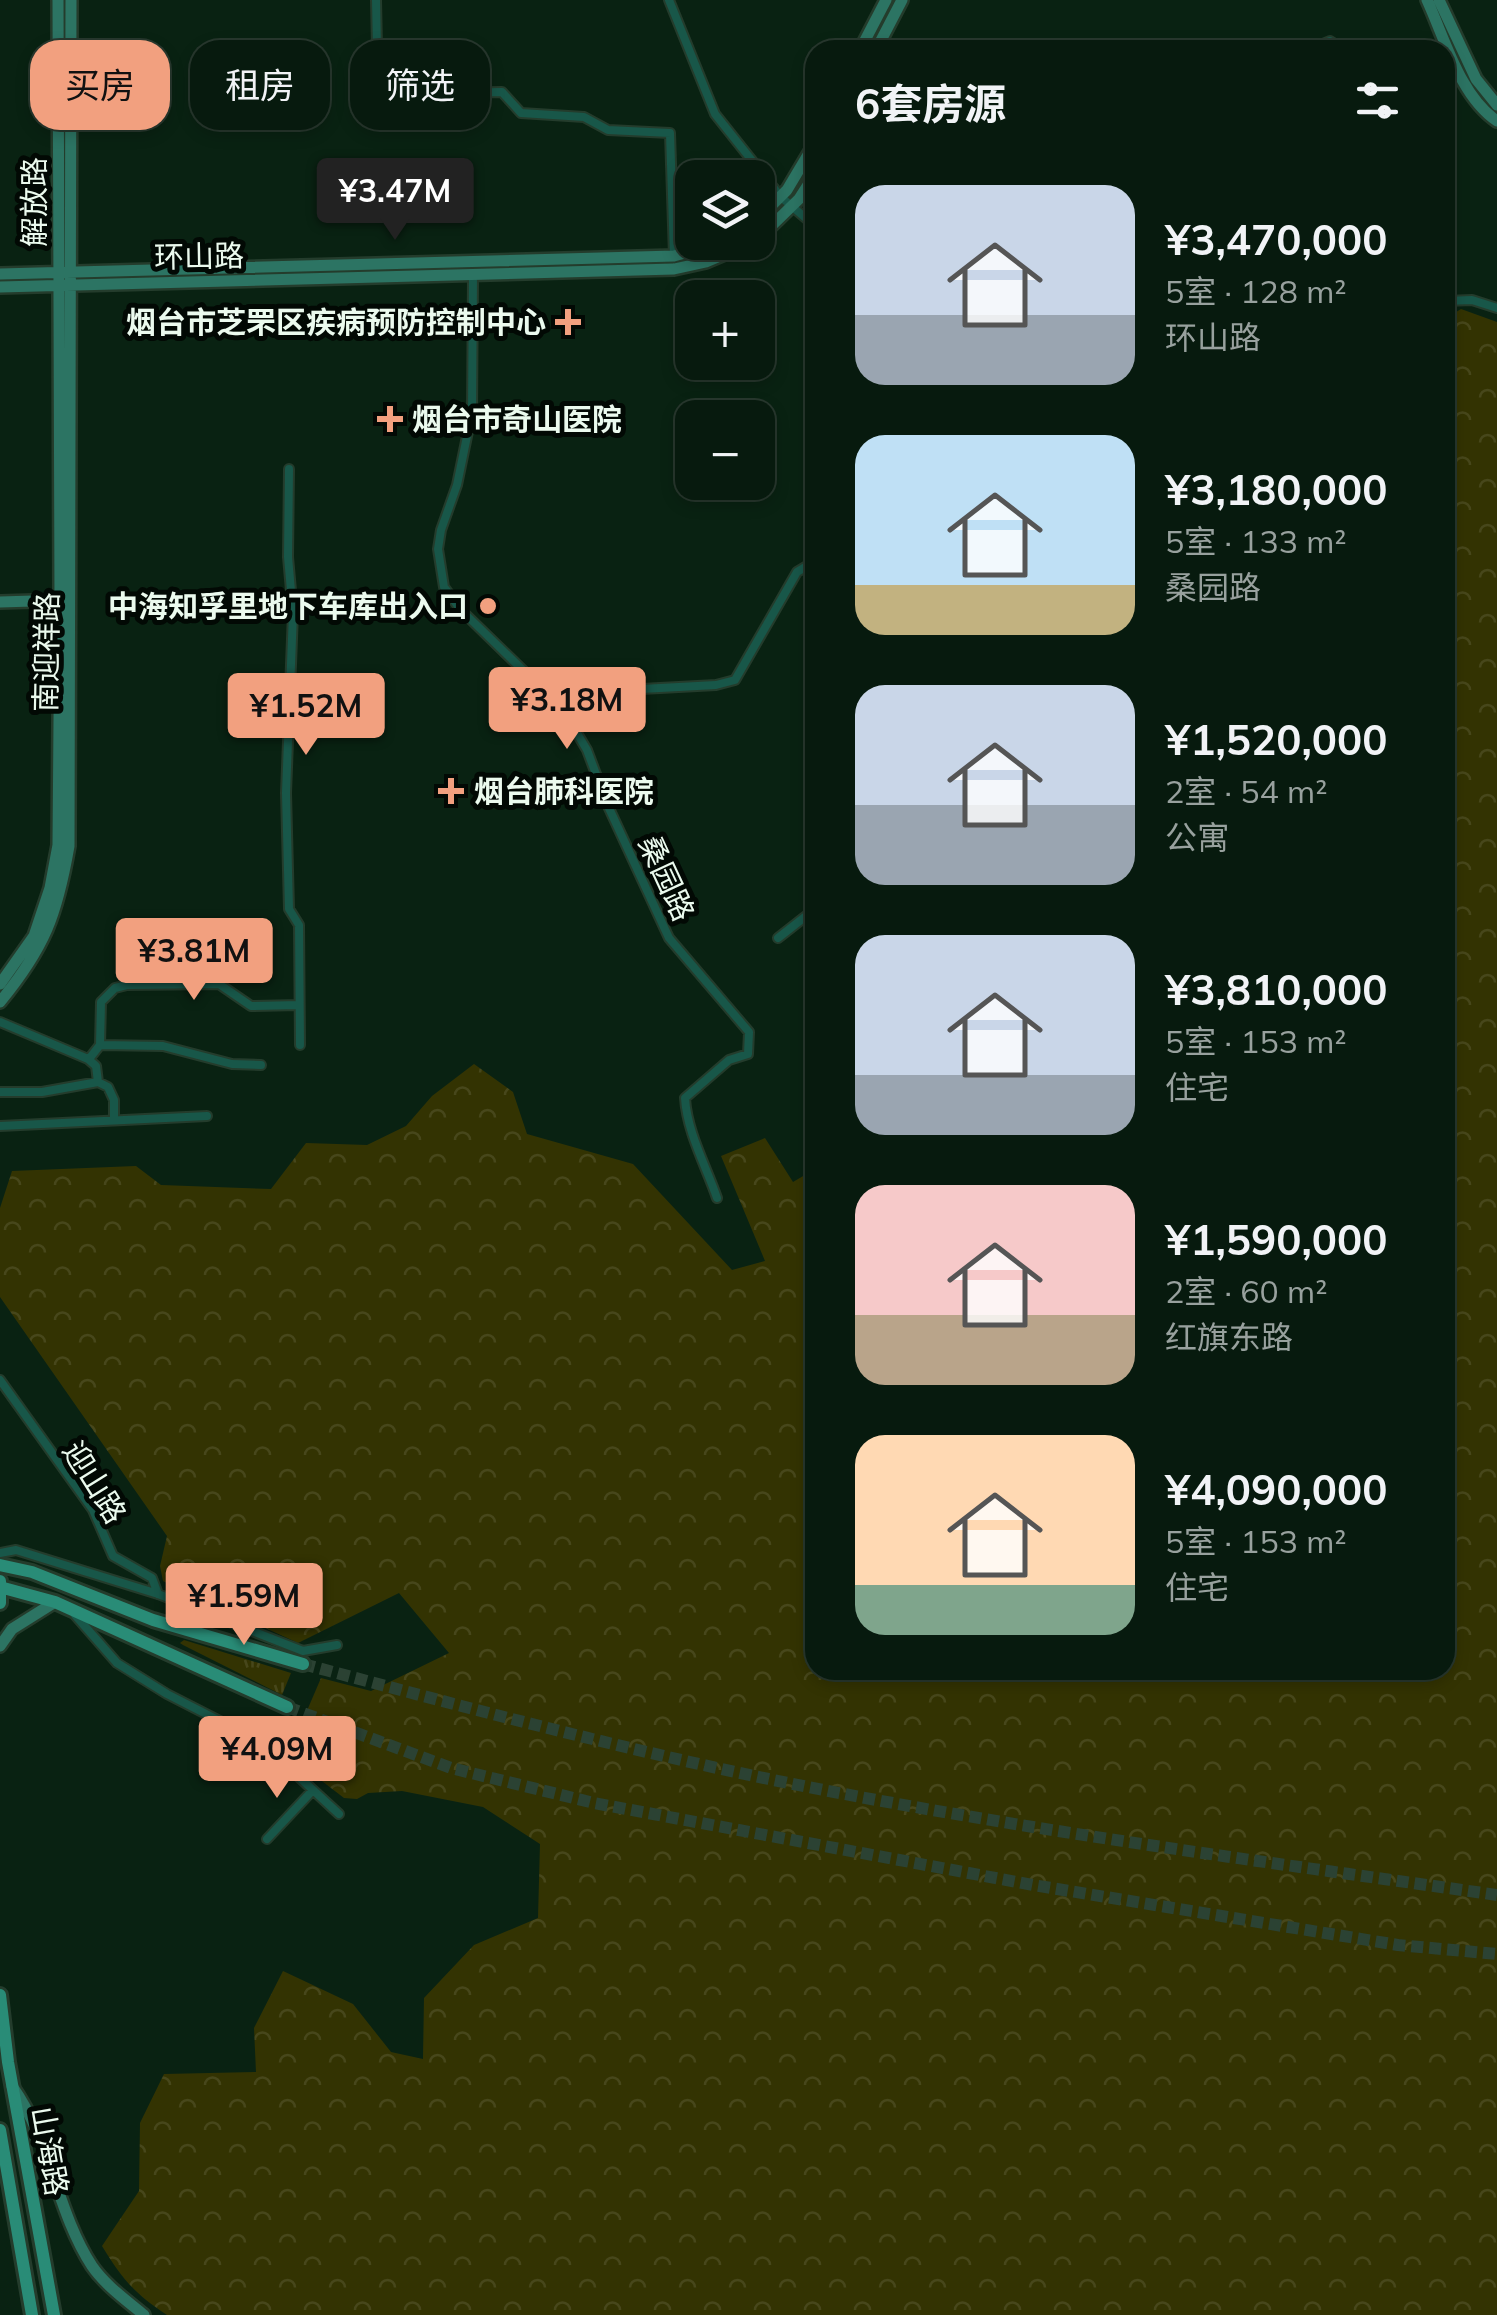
<!DOCTYPE html>
<html lang="zh">
<meta charset="utf-8">
<style>
:root{--surface:#071a0e;--page:#15271c;--text:#f1f3f6;--muted:#98a19e;--line:#28382e;--accent:#f2a07f}
body{margin:0;font-family:Mulish,"Noto Sans SC",sans-serif;background:var(--page);color:var(--text);height:100vh;display:flex;flex-direction:column;font-size:38px;white-space:nowrap}
*{box-sizing:border-box;margin:0}
p{font-size:32px;color:var(--muted)}
.icon{flex:none;width:55px;height:55px;fill:none;stroke:currentColor;stroke-width:2;stroke-linecap:round;stroke-linejoin:round}
.map{position:relative;flex:1;overflow:hidden}
.drawer{position:absolute;left:805px;top:40px;width:650px;height:1640px;display:flex;flex-direction:column;background:var(--surface);border-radius:30px;box-shadow:0 5px 15px #0003,0 0 0 2px var(--line)}
.drawer>*{flex:none}
.hud{position:absolute;left:30px;top:40px;width:625px;height:90px;display:flex;gap:20px}
.buttons{position:absolute;left:675px;top:160px;display:grid;gap:20px}
.buttons a{display:grid;place-items:center;width:100px;height:100px;border-radius:20px;background:var(--surface);box-shadow:0 5px 15px #0003,0 0 0 2px var(--line);font-size:50px}
.price{position:absolute;translate:-50% -85px;padding:0 22px;border-radius:10px;background:var(--accent);color:#111;font-size:32px;line-height:65px;filter:drop-shadow(0 2px 5px #0008)}
.price::after{content:'';position:absolute;left:50%;top:60px;width:30px;height:22px;margin-left:-15px;background:inherit;clip-path:polygon(0 0,100% 0,50% 100%)}
.price.on{background:#222;color:#fff}
ul{padding:0;list-style:none}
li{display:flex;align-items:center;gap:30px;height:250px;padding:0 50px}
li span{display:grid;place-items:center;flex:none;width:280px;height:200px;border-radius:30px;color:#555}
li>.icon{margin-inline-start:auto}
span .icon{width:120px;height:120px;fill:#fffc;stroke-width:1}
li b{font-size:42px}
h2{display:flex;justify-content:space-between;align-items:center;height:120px;padding:0 50px;font-size:42px}
.pill{padding:0 35px;border-radius:30px;background:var(--surface);box-shadow:0 5px 15px #0003,0 0 0 2px var(--line);font-size:35px;line-height:90px}
.pill.on{background:var(--accent);color:#111}
.map>svg:first-child{display:block}
.grass{fill:url(#grass-tufts)}
.forest{fill:url(#forest-crowns)}
.lines{fill:none;stroke-linecap:round;stroke-linejoin:round}
.primary-tunnel{stroke:#2b4233;stroke-width:12;stroke-dasharray:12 6;stroke-linecap:butt}
.street-casing{stroke:#243c2c;stroke-width:12}
.secondary-casing{stroke:#243c2c;stroke-width:16}
.primary-casing{stroke:#243c2c;stroke-width:18}
.street{stroke:#185749;stroke-width:8}
.secondary{stroke:#2c7463;stroke-width:11}
.primary{stroke:#298c77;stroke-width:12}
.poi-dot{fill:#f2a07f;stroke:#020904;stroke-width:4}
.labels{text-anchor:middle;dominant-baseline:central;stroke-width:10;stroke-linejoin:round;paint-order:stroke}
.street-label{font-size:30px;fill:#ebfaee;stroke:#020904}
.poi-label{font-size:30px;font-weight:bold;fill:#ebfaee;stroke:#020904;text-anchor:end}
</style>
<div class="map">
<svg width="1497" height="2315" viewBox="0 0 1497 2315">
<defs>
<pattern id="grass-tufts" width="24" height="20" patternUnits="userSpaceOnUse" patternTransform="scale(2.5)"><rect width="24" height="20" fill="#333302"/><path d="M3 7l-1-3M5 7V3M7 7l1-3M15 17l-1-3M17 17v-4M19 17l1-3" fill="none" stroke="#47471b"/></pattern>
<pattern id="forest-crowns" width="20" height="18" patternUnits="userSpaceOnUse" patternTransform="scale(2.5)"><rect width="20" height="18" fill="#333302"/><path d="M2 6a3 3 0 1 1 6 0M12 15a3 3 0 1 1 6 0" fill="none" stroke="#47471b"/></pattern>
</defs>
<rect width="100%" height="100%" fill="#092212"/>
<path class="grass" d="M184 1640 291 1673 282 1695 183 1645 180 1643Z"/>
<path class="forest" d="M1461 309 1497 322V2315H167C135 2294 122 2279 102 2246L139 2191 140 2123 164 2074 256 2072 254 2028 283 1971 353 2004 391 2052 423 2059 424 1998 474 1945 538 1918 540 1844 483 1807 402 1791 368 1793 357 1799 344 1798 288 1755 321 1678 371 1691 449 1653 399 1593 298 1643 163 1581 160 1566 167 1536 0 1297V1208L12 1171 136 1166 161 1185 271 1189 306 1143 367 1145 406 1126 432 1096 474 1064 513 1092 527 1134 633 1164 732 1270 765 1261 721 1156 765 1138 793 1182 815 1169V1670H1445V319Z"/>
<g class="lines">
<path class="primary-tunnel" d="M303 1664C464 1707 625 1750 788 1783 1022 1830 1260 1861 1497 1895
M287 1707 451 1768 594 1803 1033 1885 1398 1945 1497 1954"/>
<defs>
<path id="street" d="M376 0 378 94 502 92 521 113 584 117 608 130 670 133 674 256
M669 0 715 114 781 197 815 226
M1308 50 1330 41 1344 50
M473 276 472 412 457 485 441 530 438 549 444 587 461 610 562 708 587 750 608 806 669 938 749 1032 748 1054 729 1060 685 1098C687 1132 706 1166 717 1198
M1445 301 1472 300 1497 308
M289 469 288 557 293 613 286 793 289 909 299 925 300 1045
M548 694 716 685 735 680 797 572 807 566 815 568
M778 938 815 909
M0 1022 88 1059 96 1066 98 1082
M100 1045 101 1002 115 988 127 985 219 984 251 1006 299 1005
M89 1059 100 1045 163 1046 232 1064 261 1065
M0 1092H42L98 1082 108 1087 114 1100V1120
M0 1126 207 1116
M0 1380 93 1510 113 1556 152 1578 158 1594
M0 1553 16 1550 158 1594 303 1651 337 1645
M75 1615 117 1663 167 1694 261 1742 339 1814
M267 1839 313 1790"/>
<path id="secondary" d="M1427 0C1445 39 1460 96 1497 121
M1439 0 1476 79 1497 105
M860 50 886 0
M876 50 902 0
M758 219 787 190 815 143
M758 239 799 199 815 174
M0 274 674 256 724 242
M0 287 674 269 706 262 753 242
M0 602 66 600
M0 984 34 936 50 888 58 845 60 600 58 0
M0 1002C45 947 57 915 69 846L71 0
M0 1646 12 1629 55 1602
M12 2086C51 2140 56 2211 92 2266 105 2285 126 2300 144 2315"/>
<path id="primary" d="M0 1565 32 1572 153 1620 303 1664
M0 1581V1603
M0 1587 55 1602 287 1707
M0 1995 8 2062 54 2315
M0 2130 32 2315"/>
</defs>
<use href="#street" class="street-casing"/>
<use href="#secondary" class="secondary-casing"/>
<use href="#primary" class="primary-casing"/>
<use href="#street" class="street"/>
<use href="#secondary" class="secondary"/>
<use href="#primary" class="primary"/>
</g>
<g class="poi-dot">
<path d="M563 307h10v10h10v10h-10v10h-10v-10h-10v-10h10z"/>
<path d="M385 404h10v10h10v10h-10v10h-10v-10h-10v-10h10z"/>
<circle cx="488" cy="606" r="10"/>
<path d="M446 776h10v10h10v10h-10v10h-10v-10h-10v-10h10z"/>
</g>
<g class="labels">
<g class="street-label">
<text transform="translate(34 202) rotate(-90)">解放路</text>
<text transform="translate(199 256) rotate(-1)">环山路</text>
<text transform="translate(46 652) rotate(-89)">南迎祥路</text>
<text transform="translate(667 878) rotate(65)">桑园路</text>
<text transform="translate(95 1482) rotate(58)">迎山路</text>
<text transform="translate(50 2151) rotate(80)">山海路</text>
</g>
<g class="poi-label">
<text x="546" y="322">烟台市芝罘区疾病预防控制中心</text>
<text x="412" y="419" text-anchor="start">烟台市奇山医院</text>
<text x="468" y="606">中海知孚里地下车库出入口</text>
<text x="474" y="791" text-anchor="start">烟台肺科医院</text>
</g>
</g>
</svg>
<div class="buttons">
<a><svg class="icon" aria-label="layers" viewBox="0 0 24 24"><path d="M12 4l9 5-9 5-9-5zM3 14l9 5 9-5"/></svg></a>
<a>+</a>
<a>−</a>
</div>
<b class="price on" style="left:395px;top:243px">¥3.47M</b>
<b class="price" style="left:567px;top:752px">¥3.18M</b>
<b class="price" style="left:306px;top:758px">¥1.52M</b>
<b class="price" style="left:194px;top:1003px">¥3.81M</b>
<b class="price" style="left:244px;top:1648px">¥1.59M</b>
<b class="price" style="left:277px;top:1801px">¥4.09M</b>
<div class="hud">
<a class="pill on">买房</a>
<a class="pill">租房</a>
<a class="pill">筛选</a>
</div>
<section class="drawer">
<h2>6套房源<svg class="icon" aria-label="filters" viewBox="0 0 24 24"><path d="M4 7h16M4 17h16"/><circle cx="9" cy="7" r="2"/><circle cx="15" cy="17" r="2"/></svg></h2>
<ul>
<li><span style="background:linear-gradient(#c9d6e8 65%,#9aa5b1 0)"><svg class="icon" aria-label="home" viewBox="0 0 24 24"><path d="M3 11l9-7 9 7M6 9v11h12V9"/></svg></span><div><b>¥3,470,000</b><p>5室 · 128 m²</p><p>环山路</p></div></li>
<li><span style="background:linear-gradient(#bfe0f5 75%,#c2b280 0)"><svg class="icon" aria-label="home" viewBox="0 0 24 24"><path d="M3 11l9-7 9 7M6 9v11h12V9"/></svg></span><div><b>¥3,180,000</b><p>5室 · 133 m²</p><p>桑园路</p></div></li>
<li><span style="background:linear-gradient(#c9d6e8 60%,#9aa5b1 0)"><svg class="icon" aria-label="home" viewBox="0 0 24 24"><path d="M3 11l9-7 9 7M6 9v11h12V9"/></svg></span><div><b>¥1,520,000</b><p>2室 · 54 m²</p><p>公寓</p></div></li>
<li><span style="background:linear-gradient(#c9d6e8 70%,#9aa5b1 0)"><svg class="icon" aria-label="home" viewBox="0 0 24 24"><path d="M3 11l9-7 9 7M6 9v11h12V9"/></svg></span><div><b>¥3,810,000</b><p>5室 · 153 m²</p><p>住宅</p></div></li>
<li><span style="background:linear-gradient(#f6c9c9 65%,#b9a48a 0)"><svg class="icon" aria-label="home" viewBox="0 0 24 24"><path d="M3 11l9-7 9 7M6 9v11h12V9"/></svg></span><div><b>¥1,590,000</b><p>2室 · 60 m²</p><p>红旗东路</p></div></li>
<li><span style="background:linear-gradient(#ffd9b3 75%,#7fa58c 0)"><svg class="icon" aria-label="home" viewBox="0 0 24 24"><path d="M3 11l9-7 9 7M6 9v11h12V9"/></svg></span><div><b>¥4,090,000</b><p>5室 · 153 m²</p><p>住宅</p></div></li>
</ul>
</section>
</div>
